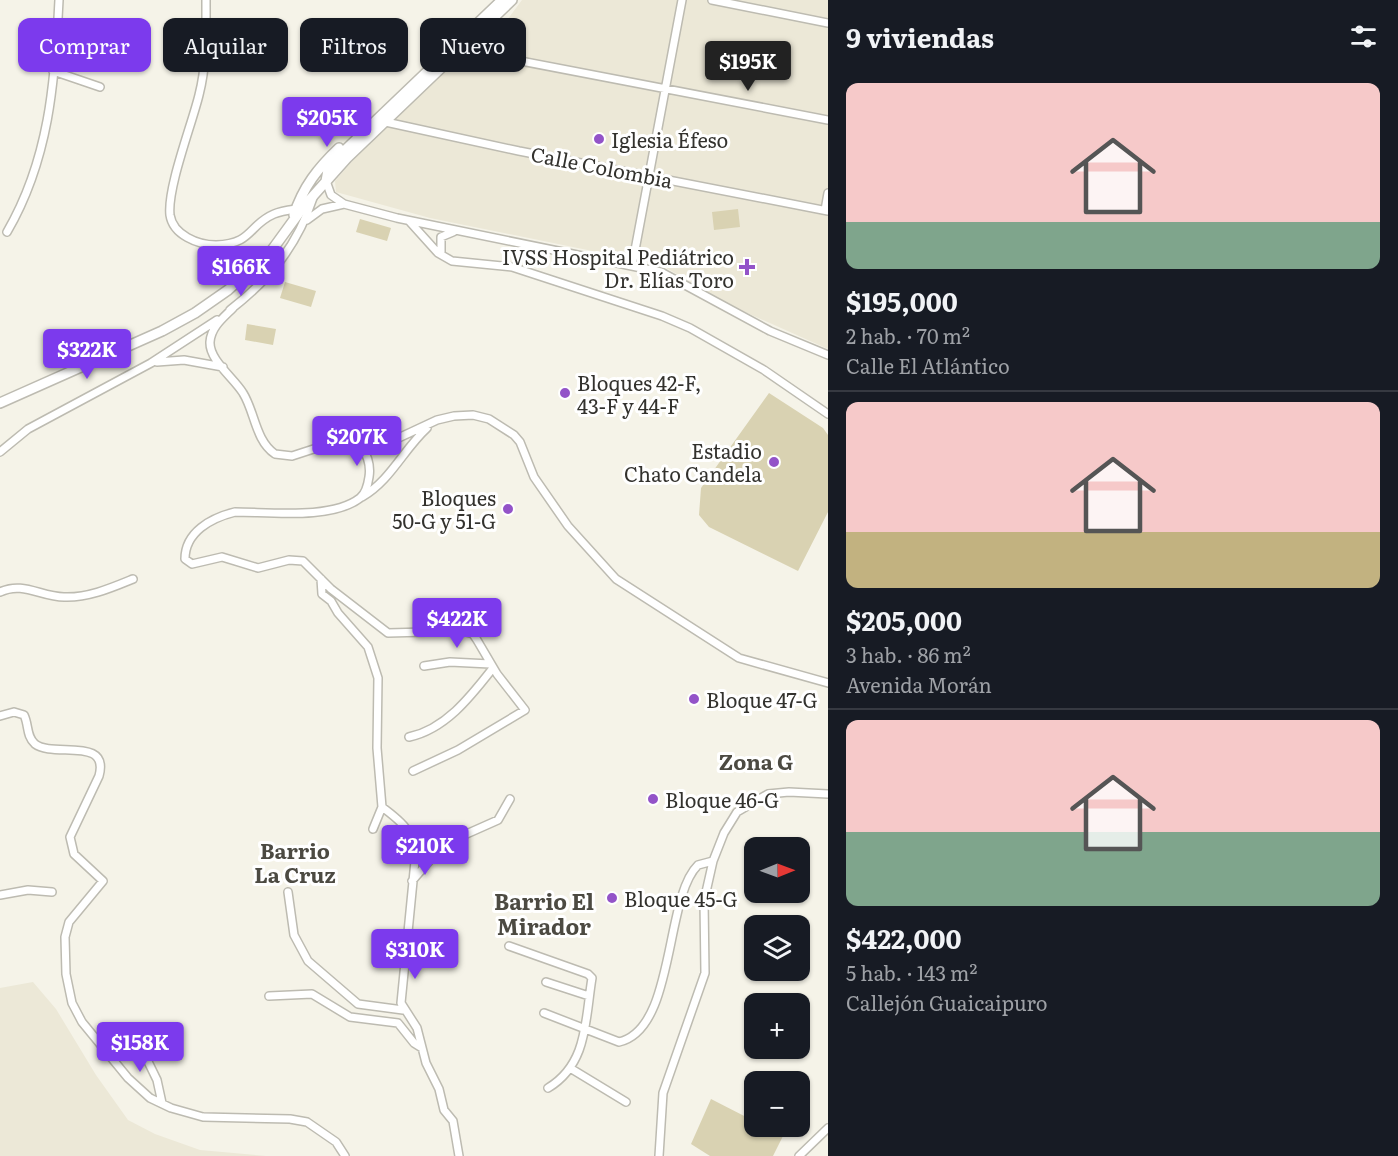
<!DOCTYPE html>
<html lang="es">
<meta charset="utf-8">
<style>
:root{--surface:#171b24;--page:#242831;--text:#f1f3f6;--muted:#9ea1a6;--line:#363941;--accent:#7c3aed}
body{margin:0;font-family:Literata,serif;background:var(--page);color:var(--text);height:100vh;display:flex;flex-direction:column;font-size:22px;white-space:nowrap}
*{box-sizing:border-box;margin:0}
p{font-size:20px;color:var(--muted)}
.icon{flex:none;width:33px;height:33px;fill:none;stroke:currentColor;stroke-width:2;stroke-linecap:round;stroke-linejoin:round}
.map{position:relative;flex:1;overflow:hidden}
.side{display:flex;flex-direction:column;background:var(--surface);width:570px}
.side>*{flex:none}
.hud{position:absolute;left:18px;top:18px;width:570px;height:54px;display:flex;gap:12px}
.needle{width:39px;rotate:89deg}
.fabs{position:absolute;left:744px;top:837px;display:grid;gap:12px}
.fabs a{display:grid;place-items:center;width:66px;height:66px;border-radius:12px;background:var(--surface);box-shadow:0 2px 4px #0004;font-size:30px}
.price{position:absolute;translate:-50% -51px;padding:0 14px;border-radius:6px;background:var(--accent);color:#fff;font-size:20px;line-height:39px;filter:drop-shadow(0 2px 3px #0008)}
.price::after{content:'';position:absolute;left:50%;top:36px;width:18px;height:14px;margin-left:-9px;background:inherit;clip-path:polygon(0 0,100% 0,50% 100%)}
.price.selected{background:#222;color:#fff}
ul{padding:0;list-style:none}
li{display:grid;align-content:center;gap:12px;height:318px;padding:0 18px}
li+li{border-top:2px solid var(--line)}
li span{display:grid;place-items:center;height:186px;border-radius:12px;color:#555}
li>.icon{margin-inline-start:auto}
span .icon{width:108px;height:108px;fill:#fffc;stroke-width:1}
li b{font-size:26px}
h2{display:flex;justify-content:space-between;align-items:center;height:72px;padding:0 18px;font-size:26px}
.chip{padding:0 21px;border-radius:12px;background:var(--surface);box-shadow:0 2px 4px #0004;font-size:21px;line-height:54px}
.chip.selected{background:var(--accent);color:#fff}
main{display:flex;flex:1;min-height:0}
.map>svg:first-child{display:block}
.built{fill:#ece8d7}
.green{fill:#d9d2b2}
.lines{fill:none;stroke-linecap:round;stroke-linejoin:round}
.street-casing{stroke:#bdbbb1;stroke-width:10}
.secondary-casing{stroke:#bdbbb1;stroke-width:12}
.street{stroke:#fff;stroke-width:7}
.secondary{stroke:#fff;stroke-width:9}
.poi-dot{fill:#9353c8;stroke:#fff;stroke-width:2}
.labels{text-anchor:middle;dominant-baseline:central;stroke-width:6;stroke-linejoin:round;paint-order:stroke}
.poi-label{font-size:20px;fill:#33322e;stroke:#fff;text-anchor:start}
.street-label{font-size:20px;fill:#33322e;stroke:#fff}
.neighbourhood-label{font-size:21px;font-weight:bold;fill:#4c4a42;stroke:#fff}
.quarter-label{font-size:22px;font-weight:bold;fill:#4c4a42;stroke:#fff}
</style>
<main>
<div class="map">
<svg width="828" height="1156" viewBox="0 0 828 1156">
<rect width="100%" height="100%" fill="#f5f3e8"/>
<path class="built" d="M522 0H828V349L736 308 661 265 430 218 336 192 335 181 369 142 452 63 501 28Z
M33 982 56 1009 96 1075 128 1120 155 1134 200 1150 266 1156H0V988Z"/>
<path class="green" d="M738 209 740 227 714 230 712 212Z
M360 219 391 228 387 241 356 232Z
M285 282 316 291 311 307 280 298Z
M247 324 276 329 273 345 245 340Z
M769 393 823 428 828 435V512L798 571 709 527 699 515 701 488Z
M711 1099 754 1121V1126L764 1127 783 1136 773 1156H710L691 1144Z"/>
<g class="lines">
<defs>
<path id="street" d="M206 0C206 32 207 64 199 95 192 124 167 188 170 215 173 235 198 245 216 245 253 244 248 225 274 214 281 211 289 210 296 209
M712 0 828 23
M463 44 500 57 828 120
M53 71 100 87
M381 121 519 151 828 211
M326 181 331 195 344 204 397 218 661 272 770 331 828 355
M825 210 828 193
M307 220 322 209 344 204
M410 222 438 253 452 261 512 267 662 316 690 328 764 370 828 414
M7 232C49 160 55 82 59 0
M441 253V237L453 232
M632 266 682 0
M233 308C223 318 211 327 210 342 209 360 234 378 243 393 255 412 255 440 275 454L292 456 335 442 368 444 392 441 437 420 454 416 473 415 489 419 514 435 520 442 534 477 568 526 616 579 739 658 828 683
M230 310C270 279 297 246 313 198
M157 362 184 360 223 367
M358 443C367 452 371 465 369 477 368 484 365 494 360 498 332 520 269 512 235 512 211 518 185 532 185 559L192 564 222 557 258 568 289 560 303 561 331 589 388 633 463 631 473 634 477 640 497 674 525 710 458 750 413 771
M0 452 28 429 151 363 217 320
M362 497C391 480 403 450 427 428
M321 579 322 594 331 601 338 613 368 647 378 678 377 748 382 807 373 829
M0 592C23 581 41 597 64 597 88 598 111 588 133 579
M424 666 450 662 490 664
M0 716 14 712 24 715C29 725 26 736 35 744 53 758 110 736 99 776L70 837 74 854 103 881 69 922 65 937 66 974 72 1003 82 1022 128 1078 150 1098 171 1108 203 1117 290 1119 307 1122 336 1142 345 1156
M409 737C446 729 471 696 493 668
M382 807C405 824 413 831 415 861L401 1003 417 1028 426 1063 439 1089 444 1110 453 1121 459 1156
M412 881 444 844 498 820 510 799
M288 892 294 935 308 961 358 1004 403 1010
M0 895 28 890 52 892
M509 946 588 974 592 978C585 1020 588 1064 548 1088
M546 982 589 996
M269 996 312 994 350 1017 398 1023 414 1043 422 1048
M544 1013 619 1042C676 1029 664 898 698 865L713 861
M136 1037 157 1080 162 1103
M570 1068 626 1102
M659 1156 663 1093 705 973 704 901 713 861 724 833 737 812 768 794 789 792 828 794
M799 1156 828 1128"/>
<path id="secondary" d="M494 21C488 35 490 45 500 57
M326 181 328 170 342 153 502 0
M294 215C303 187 318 168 339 148
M0 403 162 331 195 313 228 290 272 250 304 206 347 158 512 0"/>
</defs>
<use href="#street" class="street-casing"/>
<use href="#secondary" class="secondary-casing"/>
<use href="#street" class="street"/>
<use href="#secondary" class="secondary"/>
</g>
<g class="poi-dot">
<circle cx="599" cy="139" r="6"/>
<path d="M744 258h6v6h6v6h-6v6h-6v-6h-6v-6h6z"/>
<circle cx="565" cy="393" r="6"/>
<circle cx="774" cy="462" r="6"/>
<circle cx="508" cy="509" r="6"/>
<circle cx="694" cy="699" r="6"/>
<circle cx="653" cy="799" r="6"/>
<circle cx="612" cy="898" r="6"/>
</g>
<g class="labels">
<g class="poi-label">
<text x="611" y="139">Iglesia Éfeso</text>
<text x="734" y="256" text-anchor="end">IVSS Hospital Pediátrico<tspan x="734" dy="23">Dr. Elías Toro</tspan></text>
<text x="577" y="382">Bloques 42-F,<tspan x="577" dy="23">43-F y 44-F</tspan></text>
<text x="762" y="450" text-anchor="end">Estadio<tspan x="762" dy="23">Chato Candela</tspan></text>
<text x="496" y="497" text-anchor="end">Bloques<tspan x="496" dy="23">50-G y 51-G</tspan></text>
<text x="706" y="699">Bloque 47-G</text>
<text x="665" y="799">Bloque 46-G</text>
<text x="624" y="898">Bloque 45-G</text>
</g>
<g class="street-label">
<text transform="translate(602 166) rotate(11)">Calle Colombia</text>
</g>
<g class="neighbourhood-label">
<text x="756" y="760">Zona G</text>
<text x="295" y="849">Barrio<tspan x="295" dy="24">La Cruz</tspan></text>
</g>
<g class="quarter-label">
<text x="544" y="900">Barrio El<tspan x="544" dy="25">Mirador</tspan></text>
</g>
</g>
</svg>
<div class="fabs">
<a><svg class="needle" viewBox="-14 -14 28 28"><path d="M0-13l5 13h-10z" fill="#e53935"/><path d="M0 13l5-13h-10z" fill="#9ea1a6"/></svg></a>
<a><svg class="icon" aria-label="layers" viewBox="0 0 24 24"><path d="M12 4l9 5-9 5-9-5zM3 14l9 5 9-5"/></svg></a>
<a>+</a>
<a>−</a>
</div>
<b class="price selected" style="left:748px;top:92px">$195K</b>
<b class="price" style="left:327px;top:148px">$205K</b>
<b class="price" style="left:241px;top:297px">$166K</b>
<b class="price" style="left:87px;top:380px">$322K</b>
<b class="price" style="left:357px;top:467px">$207K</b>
<b class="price" style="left:457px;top:649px">$422K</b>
<b class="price" style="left:425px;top:876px">$210K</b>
<b class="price" style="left:415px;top:980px">$310K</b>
<b class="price" style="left:140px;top:1073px">$158K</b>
<div class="hud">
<a class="chip selected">Comprar</a>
<a class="chip">Alquilar</a>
<a class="chip">Filtros</a>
<a class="chip">Nuevo</a>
</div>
</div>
<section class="side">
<h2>9 viviendas<svg class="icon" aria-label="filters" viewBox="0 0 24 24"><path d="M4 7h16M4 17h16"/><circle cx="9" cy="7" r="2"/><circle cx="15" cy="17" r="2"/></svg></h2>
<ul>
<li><span style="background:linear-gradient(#f6c9c9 75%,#7fa58c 0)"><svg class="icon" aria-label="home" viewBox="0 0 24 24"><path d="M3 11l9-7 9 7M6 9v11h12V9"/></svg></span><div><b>$195,000</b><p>2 hab. · 70 m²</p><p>Calle El Atlántico</p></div></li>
<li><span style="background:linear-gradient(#f6c9c9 70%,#c2b280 0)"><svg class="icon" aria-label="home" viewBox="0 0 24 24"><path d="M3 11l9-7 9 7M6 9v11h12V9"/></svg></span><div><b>$205,000</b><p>3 hab. · 86 m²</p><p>Avenida Morán</p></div></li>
<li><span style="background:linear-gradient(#f6c9c9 60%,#7fa58c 0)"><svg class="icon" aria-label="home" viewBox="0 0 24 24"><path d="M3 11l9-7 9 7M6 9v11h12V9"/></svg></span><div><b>$422,000</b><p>5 hab. · 143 m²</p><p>Callejón Guaicaipuro</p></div></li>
</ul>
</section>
</main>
